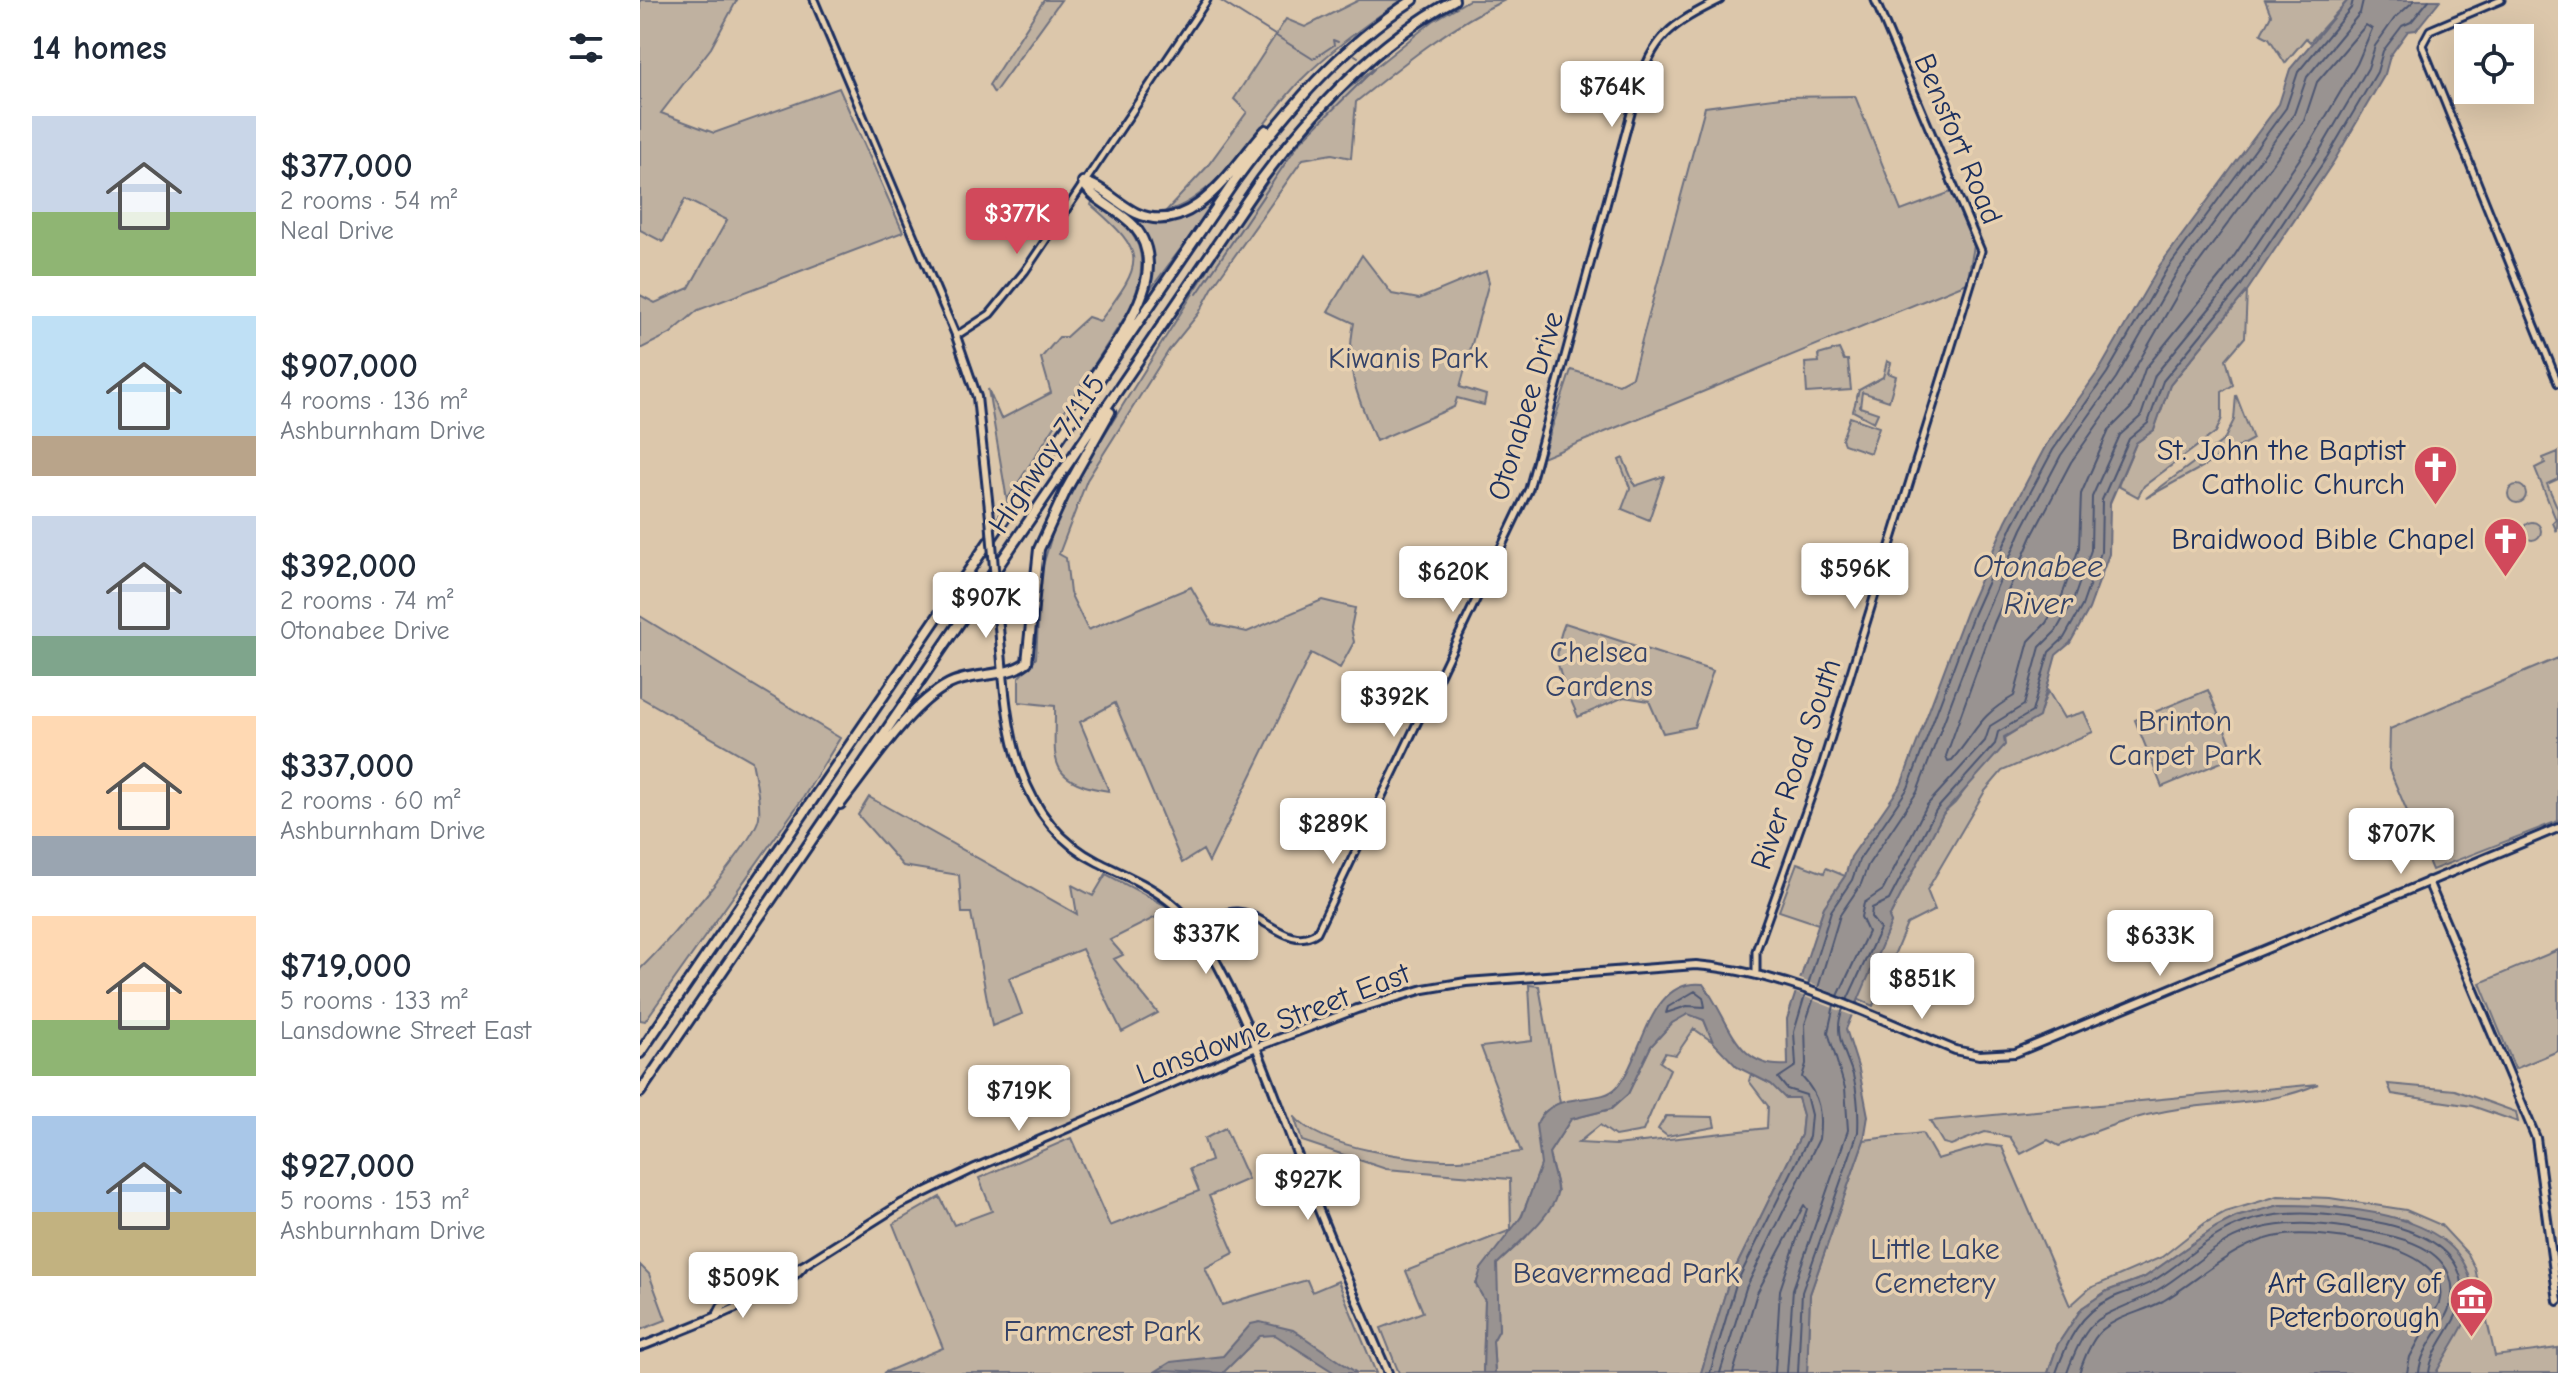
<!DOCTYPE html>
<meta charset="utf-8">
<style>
:root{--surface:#fff;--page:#f2f2f3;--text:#1f2937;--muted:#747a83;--accent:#d1495b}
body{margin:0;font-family:"Comic Neue",sans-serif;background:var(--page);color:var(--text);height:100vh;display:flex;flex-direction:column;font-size:30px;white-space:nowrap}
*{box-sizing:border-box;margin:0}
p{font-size:26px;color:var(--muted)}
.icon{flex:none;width:44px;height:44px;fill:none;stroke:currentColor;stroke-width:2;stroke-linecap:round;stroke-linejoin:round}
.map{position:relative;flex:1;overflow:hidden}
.drawer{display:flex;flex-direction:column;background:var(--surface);width:640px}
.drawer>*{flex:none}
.buttons{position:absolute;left:1814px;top:24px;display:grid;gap:16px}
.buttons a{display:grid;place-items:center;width:80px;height:80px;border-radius:0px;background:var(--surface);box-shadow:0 8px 32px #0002;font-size:40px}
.price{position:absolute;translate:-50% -68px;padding:0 18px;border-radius:8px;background:#fff;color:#222;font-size:26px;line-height:52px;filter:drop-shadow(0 2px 4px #0008)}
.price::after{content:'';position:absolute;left:50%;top:48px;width:24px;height:18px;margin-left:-12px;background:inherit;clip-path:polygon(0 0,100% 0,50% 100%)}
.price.active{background:var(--accent);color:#fff}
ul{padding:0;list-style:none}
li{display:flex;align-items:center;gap:24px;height:200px;padding:0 32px}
li span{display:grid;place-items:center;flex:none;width:224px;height:160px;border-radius:0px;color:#555}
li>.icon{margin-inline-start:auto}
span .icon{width:96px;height:96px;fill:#fffc;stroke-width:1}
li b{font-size:34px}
h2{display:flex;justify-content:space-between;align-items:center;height:96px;padding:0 32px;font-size:34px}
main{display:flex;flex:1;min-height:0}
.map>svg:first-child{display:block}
.green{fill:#bfb1a0;stroke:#6d707f;stroke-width:2}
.water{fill:#999391;stroke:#676b7d;stroke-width:2}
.pier{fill:#dcc7ab}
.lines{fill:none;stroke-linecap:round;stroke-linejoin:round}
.shore{stroke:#4d5772;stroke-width:2}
.stream{stroke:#676b7d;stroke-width:2}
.tertiary-casing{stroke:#1b2f5e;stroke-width:11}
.secondary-casing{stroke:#1b2f5e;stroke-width:12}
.motorway-casing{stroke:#1b2f5e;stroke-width:14}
.tertiary{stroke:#e8d1b0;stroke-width:5}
.secondary{stroke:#e8d1b0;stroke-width:6}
.motorway{stroke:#e8d1b0;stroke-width:8}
.secondary-bridge-casing{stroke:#1b2f5e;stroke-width:12;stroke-linecap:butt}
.secondary-bridge{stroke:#e8d1b0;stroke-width:6}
.labels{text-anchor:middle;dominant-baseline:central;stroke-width:7;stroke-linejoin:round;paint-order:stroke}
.street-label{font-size:30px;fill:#1b2f5e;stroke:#e8d1b0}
.park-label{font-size:30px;fill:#344268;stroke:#e8d1b0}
.poi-label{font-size:30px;fill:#1b2f5e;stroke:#e8d1b0;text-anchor:end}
.water-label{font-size:32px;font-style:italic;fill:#344368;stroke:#e8d1b0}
</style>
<main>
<section class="drawer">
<h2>14 homes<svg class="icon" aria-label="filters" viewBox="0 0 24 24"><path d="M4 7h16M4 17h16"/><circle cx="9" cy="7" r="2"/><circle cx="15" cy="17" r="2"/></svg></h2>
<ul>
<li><span style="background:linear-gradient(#c9d6e8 60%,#8fb573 0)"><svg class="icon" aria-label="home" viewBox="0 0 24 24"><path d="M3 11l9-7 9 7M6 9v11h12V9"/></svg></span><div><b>$377,000</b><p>2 rooms · 54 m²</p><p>Neal Drive</p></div></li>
<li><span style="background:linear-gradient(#bfe0f5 75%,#b9a48a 0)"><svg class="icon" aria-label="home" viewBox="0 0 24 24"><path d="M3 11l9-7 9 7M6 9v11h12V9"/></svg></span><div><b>$907,000</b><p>4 rooms · 136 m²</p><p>Ashburnham Drive</p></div></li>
<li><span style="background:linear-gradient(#c9d6e8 75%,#7fa58c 0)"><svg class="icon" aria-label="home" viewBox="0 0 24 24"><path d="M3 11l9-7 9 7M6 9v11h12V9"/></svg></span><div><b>$392,000</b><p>2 rooms · 74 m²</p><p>Otonabee Drive</p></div></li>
<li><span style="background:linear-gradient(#ffd9b3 75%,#9aa5b1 0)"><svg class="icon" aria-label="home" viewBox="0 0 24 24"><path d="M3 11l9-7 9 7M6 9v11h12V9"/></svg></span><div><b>$337,000</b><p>2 rooms · 60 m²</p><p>Ashburnham Drive</p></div></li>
<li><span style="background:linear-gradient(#ffd9b3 65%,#8fb573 0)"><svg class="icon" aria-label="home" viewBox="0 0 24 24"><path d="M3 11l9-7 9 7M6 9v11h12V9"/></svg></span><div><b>$719,000</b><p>5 rooms · 133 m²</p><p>Lansdowne Street East</p></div></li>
<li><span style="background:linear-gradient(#a9c7e8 60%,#c2b280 0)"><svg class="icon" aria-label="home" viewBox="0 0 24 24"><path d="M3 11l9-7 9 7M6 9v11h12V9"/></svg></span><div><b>$927,000</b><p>5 rooms · 153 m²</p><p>Ashburnham Drive</p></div></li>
</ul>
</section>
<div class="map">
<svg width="1918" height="1373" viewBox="0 0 1918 1373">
<rect width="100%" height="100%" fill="#dcc7ab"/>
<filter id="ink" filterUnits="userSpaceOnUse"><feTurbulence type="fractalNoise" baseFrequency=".0125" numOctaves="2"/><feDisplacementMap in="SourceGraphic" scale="16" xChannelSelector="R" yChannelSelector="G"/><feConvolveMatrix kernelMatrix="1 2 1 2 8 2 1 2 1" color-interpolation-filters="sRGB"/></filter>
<g filter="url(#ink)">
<path class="green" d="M0 0H97L71 48 21 113 74 133 199 88 263 232 58 310 30 334 0 349V295L15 303 49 288 87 220 45 199 23 242 0 230Z
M404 0H421L354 93 349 85Z
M719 0H762C726 24 692 49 661 80 624 118 578 199 526 211L566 168 607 112 594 99 646 19 665 27Z
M829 0H865C809 26 763 64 716 102L711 158 692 154 663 159 574 285 559 313 529 350 447 480 419 554 426 558 430 593 448 630 551 587 572 624 607 632 682 600 715 608 711 628 714 642 700 668 671 653 569 862 563 850 542 863 475 703 440 722 469 791C403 782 416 757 415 706L379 702V677L396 658 401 572 415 525 449 459 584 244 649 152 703 93 793 21Z
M1625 0H1708L1670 42 1666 38 1645 63 1629 38 1621 34 1631 15Z
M1215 96 1261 211 1311 192 1334 246 1327 283 902 458 931 370 979 384 992 377 1065 107 1141 97Z
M453 199C501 232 513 253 490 309L367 500 348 389 361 419 411 393 401 358 419 337H426L448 317 460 321C503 262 509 255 451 205Z
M567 202 572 207 509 291V246L491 220 492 215C526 225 539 223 567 202Z
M722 255 752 294 779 299 846 271 849 282 820 387 846 395 844 405 817 398 814 407 736 441C718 397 704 372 714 323L688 311Z
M1607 291 1605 337 1586 359 1593 385 1582 392V418L1576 432 1504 486 1498 497 1478 486 1496 443 1514 430 1530 385Z
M1199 349 1204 360H1208L1211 390 1167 393 1165 363 1179 362 1178 355Z
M1247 361 1251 363 1248 373 1256 376 1249 401 1222 392 1220 407 1238 413 1234 422 1213 411 1219 390 1243 377Z
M1596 395 1613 439 1506 498 1584 440 1594 420Z
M1210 417 1239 427 1230 453 1204 444 1202 439Z
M1918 452V479L1907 484 1918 509 1917 532 1913 523 1916 520 1895 468 1905 463 1903 458Z
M983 458 995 486 1024 476 1009 520 982 509 990 488 979 460Z
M1868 494a9 9 0 1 1 18 0a9 9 0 1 1-18 0Z
M1883 531a9 9 0 1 1 18 0a9 9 0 1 1-18 0Z
M0 616 200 738 163 798 5 1021 0 1020V969C22 949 116 841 119 817 121 800 115 778 112 761L0 697Z
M925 623 1073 671 1054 727 1023 733 1009 701 984 697 938 717C923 679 908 663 925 623Z
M1918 658V821L1792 870 1749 769 1750 729Z
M1568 690 1596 756 1522 787 1495 720Z
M1408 691 1424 718 1444 712 1453 732 1362 771 1345 791 1287 890 1295 910 1267 924 1233 1006 1217 999 1251 923 1249 918 1303 814 1315 803 1364 738 1398 717Z
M229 797 437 914 432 885 453 896 466 874 532 909 470 940 483 955 474 959 518 1013 482 1032 442 949 369 978 382 1014 352 1026 331 913H322L319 875 263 866 218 815Z
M1157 863 1184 873 1186 868 1205 876 1184 907 1178 924 1139 911Z
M1918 950V1051L1875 1069 1840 983Z
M889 985 899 986 920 1103C879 1122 908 1134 901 1165 900 1170 883 1213 881 1217 868 1242 845 1258 836 1284L845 1301 843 1373H759L741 1328 783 1312 766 1271 871 1230 870 1179 746 1169 662 1141 654 1116C680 1149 779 1161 819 1160 839 1159 860 1154 881 1152L841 1047 892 1041Z
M1048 1013 1064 1020 1073 1042 1054 1029 1036 1055 1025 1053 1020 1062 1030 1069 1003 1131 975 1136 960 1125 938 1143 976 1145 1127 1128 1128 1106 1109 1081 1111 1074 1158 1098 1163 1115 1161 1135 1089 1281 1061 1373H855L853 1341 859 1330 855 1272 857 1264 886 1237 918 1191 909 1153 931 1119 971 1109 988 1094 1011 1046 1032 1023Z
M1678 1084C1632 1105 1587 1101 1538 1109 1496 1115 1457 1130 1419 1146L1408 1140 1381 1154 1370 1137 1345 1132 1311 1145 1303 1143 1290 1121Z
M1748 1084 1815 1090 1876 1112 1878 1122 1832 1106 1752 1094Z
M1026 1116 1073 1117 1075 1127 1027 1136 1018 1129Z
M585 1128 608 1179 569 1196 594 1253 565 1268 582 1305 667 1280 672 1292 698 1281 736 1373H243L303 1348 253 1224 300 1197 314 1225 352 1211 339 1178 431 1138 470 1226 559 1191 550 1169 571 1161 564 1139Z
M1282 1133 1297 1159 1346 1145 1362 1147 1430 1306 1450 1288 1522 1257 1565 1223 1585 1212 1638 1196 1690 1198 1766 1210 1801 1225 1828 1254 1835 1268 1855 1356 1918 1348V1373H1796L1832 1300 1828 1273 1766 1220 1695 1207 1640 1205 1596 1217 1576 1227 1505 1277 1467 1291 1442 1308 1418 1344 1408 1373H1167L1170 1294 1224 1140Z
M0 1265 9 1274 26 1320 0 1330Z"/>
<path class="water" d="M1708 0H1800L1776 30 1768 31 1750 56 1745 74 1694 161 1607 291 1530 385 1514 430 1496 443 1470 503 1469 554 1449 609 1430 643 1416 655 1399 717 1364 737 1365 745 1303 814 1249 918 1251 923 1206 1029 1219 1070 1228 1116 1224 1140 1170 1294 1167 1373H1061L1089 1281 1161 1135 1163 1115 1158 1098H1145L1131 1084 1097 1067 1073 1042 1064 1020 1048 1014 1032 1023 1011 1046 988 1094 971 1109 931 1119 909 1153C910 1165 917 1179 917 1191 917 1212 872 1249 857 1264L859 1330 853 1341 855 1373H843L845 1301 836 1285 841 1269 882 1216 901 1165 896 1125C913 1087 959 1107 977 1087 1004 1056 1008 978 1063 984 1090 1019 1095 1070 1148 1065L1147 1019 1184 907 1205 876 1211 857 1261 785 1326 612 1366 521 1406 445 1460 369 1520 265 1639 104 1650 69Z
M1640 1205C1701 1205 1831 1212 1832 1295 1832 1320 1807 1351 1796 1373H1408L1418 1344 1442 1308 1467 1291 1505 1277 1576 1227 1596 1217Z
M620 1322 653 1330 717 1373H695L635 1335 620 1336 583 1373 525 1370 513 1373 531 1362 583 1356 611 1324Z"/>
<path class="pier" d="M1158 978 1219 1004 1213 1016 1153 992Z"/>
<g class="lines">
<path class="shore" d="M1726 25 1732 29 1717 64 1669 145 1582 274 1505 369 1492 407 1469 430 1441 494 1439 548 1422 596 1406 623 1389 641 1374 696C1337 717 1338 730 1312 760L1308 761 1306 756 1354 623 1393 534 1431 462 1486 384 1546 280 1664 121 1677 82Z
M1168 985 1191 911 1212 880 1219 860 1268 788 1333 615 1373 525 1413 450 1467 373 1527 269 1646 108 1658 72 1711 8 1713 0
M1178 988 1200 915 1221 884 1228 865 1277 792 1343 619 1382 529 1421 455 1476 378 1536 274 1654 114 1667 77 1720 13 1723 0
M1055 991 1063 997 1065 1007 1047 1006 1026 1013 1028 1007Z
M1198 996 1228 932 1221 917 1224 903 1243 890 1287 805 1345 741 1350 726 1384 705 1400 647 1416 631 1433 601 1451 550 1452 497 1480 435 1501 416 1515 375 1592 281 1679 152 1728 68 1735 46 1754 19 1775 0
M1207 1000 1240 929 1231 917 1232 908 1249 900 1296 810 1355 744 1358 732 1392 712 1409 652 1424 638 1442 606 1461 552 1462 500 1489 439 1508 423 1523 381 1600 287 1687 157 1737 72 1743 51 1762 26 1771 22 1789 0
M1070 1373 1096 1284 1169 1137 1171 1115 1166 1095 1147 1089 1138 1078 1156 1066 1154 1032 1165 995
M1080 1373 1106 1288 1179 1139C1182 1113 1180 1096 1162 1077L1166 1064 1165 1024 1174 998
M1093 1373 1117 1293 1164 1205 1167 1209 1140 1290 1135 1373
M1147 1373 1153 1289 1208 1130 1205 1088 1188 1032 1194 1005
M1158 1373 1162 1292 1218 1132C1219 1113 1218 1095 1213 1075 1206 1052 1192 1034 1203 1009
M1416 1373C1427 1341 1440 1313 1472 1298 1485 1292 1499 1289 1511 1282 1536 1268 1556 1247 1581 1233 1632 1204 1691 1213 1746 1224 1775 1231 1813 1246 1821 1278 1830 1317 1793 1338 1789 1373
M1427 1373C1450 1307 1464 1320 1516 1291 1541 1277 1561 1256 1586 1242 1634 1215 1689 1223 1741 1234 1767 1239 1800 1249 1810 1277 1823 1314 1781 1339 1779 1373
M1439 1373C1444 1359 1451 1340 1462 1330 1480 1315 1503 1312 1523 1301 1564 1277 1595 1241 1645 1235 1682 1231 1816 1244 1799 1303L1770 1357 1767 1373"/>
<path class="stream" d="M579 0 673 59 694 45 693 40 698 42
M715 55 718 57
M557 294 659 143 734 69"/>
<defs>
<path id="tertiary" d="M174 0 316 336 350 314 385 271 567 0
M1861 0 1790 30 1782 45 1918 383
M556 928C568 920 582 912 597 912 624 913 650 952 677 932L889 489 997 91C1013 36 1030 25 1080 0
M1116 971V951L1182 766 1341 251 1235 0"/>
<path id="secondary" d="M316 336 337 397 350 518
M357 606C367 698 361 813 458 862 509 887 540 898 569 949 610 1020 635 1097 664 1172 690 1240 719 1307 748 1373
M1788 881 1896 1138 1918 1301
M78 1313 81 1307 164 1265 261 1204 335 1168 609 1050 717 1009 784 989 826 982 1056 965C1147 972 1231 1016 1315 1050L1339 1055 1375 1053 1918 828
M0 1347C35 1333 146 1293 164 1265"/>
<path id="motorway" d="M443 182C452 200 480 210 494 226 536 275 473 344 448 386
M443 182C461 185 479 205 496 213 553 239 594 165 626 130
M200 804C229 768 268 705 309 684 333 672 367 678 387 662L399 549 426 490 470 412
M0 1053 596 179C648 109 699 48 773 0
M0 1092 621 180C673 111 736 42 814 0"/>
</defs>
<use href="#tertiary" class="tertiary-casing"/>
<use href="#secondary" class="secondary-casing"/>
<use href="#motorway" class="motorway-casing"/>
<use href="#tertiary" class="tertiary"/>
<use href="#secondary" class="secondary"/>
<use href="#motorway" class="motorway"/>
<defs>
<path id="secondary-bridge" d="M350 518 357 606"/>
</defs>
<use href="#secondary-bridge" class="secondary-bridge-casing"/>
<use href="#secondary-bridge" class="secondary-bridge"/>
</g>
</g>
<defs>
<symbol id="church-pin" viewBox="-11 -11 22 30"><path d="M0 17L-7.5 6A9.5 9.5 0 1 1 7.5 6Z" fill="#d1495b" stroke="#e8d1b0"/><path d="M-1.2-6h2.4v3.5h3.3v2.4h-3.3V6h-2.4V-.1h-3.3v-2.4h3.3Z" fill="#fff"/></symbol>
<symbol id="museum-pin" viewBox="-11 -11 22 30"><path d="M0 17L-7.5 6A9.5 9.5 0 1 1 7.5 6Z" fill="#d1495b" stroke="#e8d1b0"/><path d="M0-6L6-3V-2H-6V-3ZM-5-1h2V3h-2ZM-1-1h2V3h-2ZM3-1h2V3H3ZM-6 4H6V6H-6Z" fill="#fff"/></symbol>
</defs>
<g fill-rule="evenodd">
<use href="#church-pin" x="1770" y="442" width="51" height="69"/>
<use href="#church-pin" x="1840" y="514" width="51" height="69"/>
<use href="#museum-pin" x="1806" y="1274" width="51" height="69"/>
</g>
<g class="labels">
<g class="street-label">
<text transform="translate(1318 139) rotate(67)">Bensfort Road</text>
<text transform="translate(886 406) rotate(-73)">Otonabee Drive</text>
<text transform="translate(407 454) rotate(-56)">Highway 7/115</text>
<text transform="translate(1156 764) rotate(-71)">River Road South</text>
<text transform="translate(633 1024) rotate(-21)">Lansdowne Street East</text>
</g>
<g class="park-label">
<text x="768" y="358">Kiwanis Park</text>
<text x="959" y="652">Chelsea<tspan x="959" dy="34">Gardens</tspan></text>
<text x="1545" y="721">Brinton<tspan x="1545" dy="34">Carpet Park</tspan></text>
<text x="1295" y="1249">Little Lake<tspan x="1295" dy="34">Cemetery</tspan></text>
<text x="986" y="1273">Beavermead Park</text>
<text x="462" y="1331">Farmcrest Park</text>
</g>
<g class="poi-label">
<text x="1765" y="450">St. John the Baptist<tspan x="1765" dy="34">Catholic Church</tspan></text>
<text x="1835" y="539">Braidwood Bible Chapel</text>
<text x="1800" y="1283">Art Gallery of<tspan x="1800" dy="34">Peterborough</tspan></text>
</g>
<g class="water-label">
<text x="1398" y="566">Otonabee<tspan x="1398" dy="37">River</tspan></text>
</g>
</g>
</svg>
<div class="buttons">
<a><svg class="icon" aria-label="locate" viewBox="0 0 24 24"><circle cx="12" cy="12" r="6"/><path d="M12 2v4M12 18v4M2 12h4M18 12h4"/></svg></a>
</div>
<b class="price" style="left:972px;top:129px">$764K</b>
<b class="price active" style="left:377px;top:256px">$377K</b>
<b class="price" style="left:1215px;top:611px">$596K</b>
<b class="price" style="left:813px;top:614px">$620K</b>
<b class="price" style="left:346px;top:640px">$907K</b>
<b class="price" style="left:754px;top:739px">$392K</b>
<b class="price" style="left:693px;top:866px">$289K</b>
<b class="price" style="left:1761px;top:876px">$707K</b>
<b class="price" style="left:566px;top:976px">$337K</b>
<b class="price" style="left:1520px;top:978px">$633K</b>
<b class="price" style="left:1282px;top:1021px">$851K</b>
<b class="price" style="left:379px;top:1133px">$719K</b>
<b class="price" style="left:668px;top:1222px">$927K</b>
<b class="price" style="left:103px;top:1320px">$509K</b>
</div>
</main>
